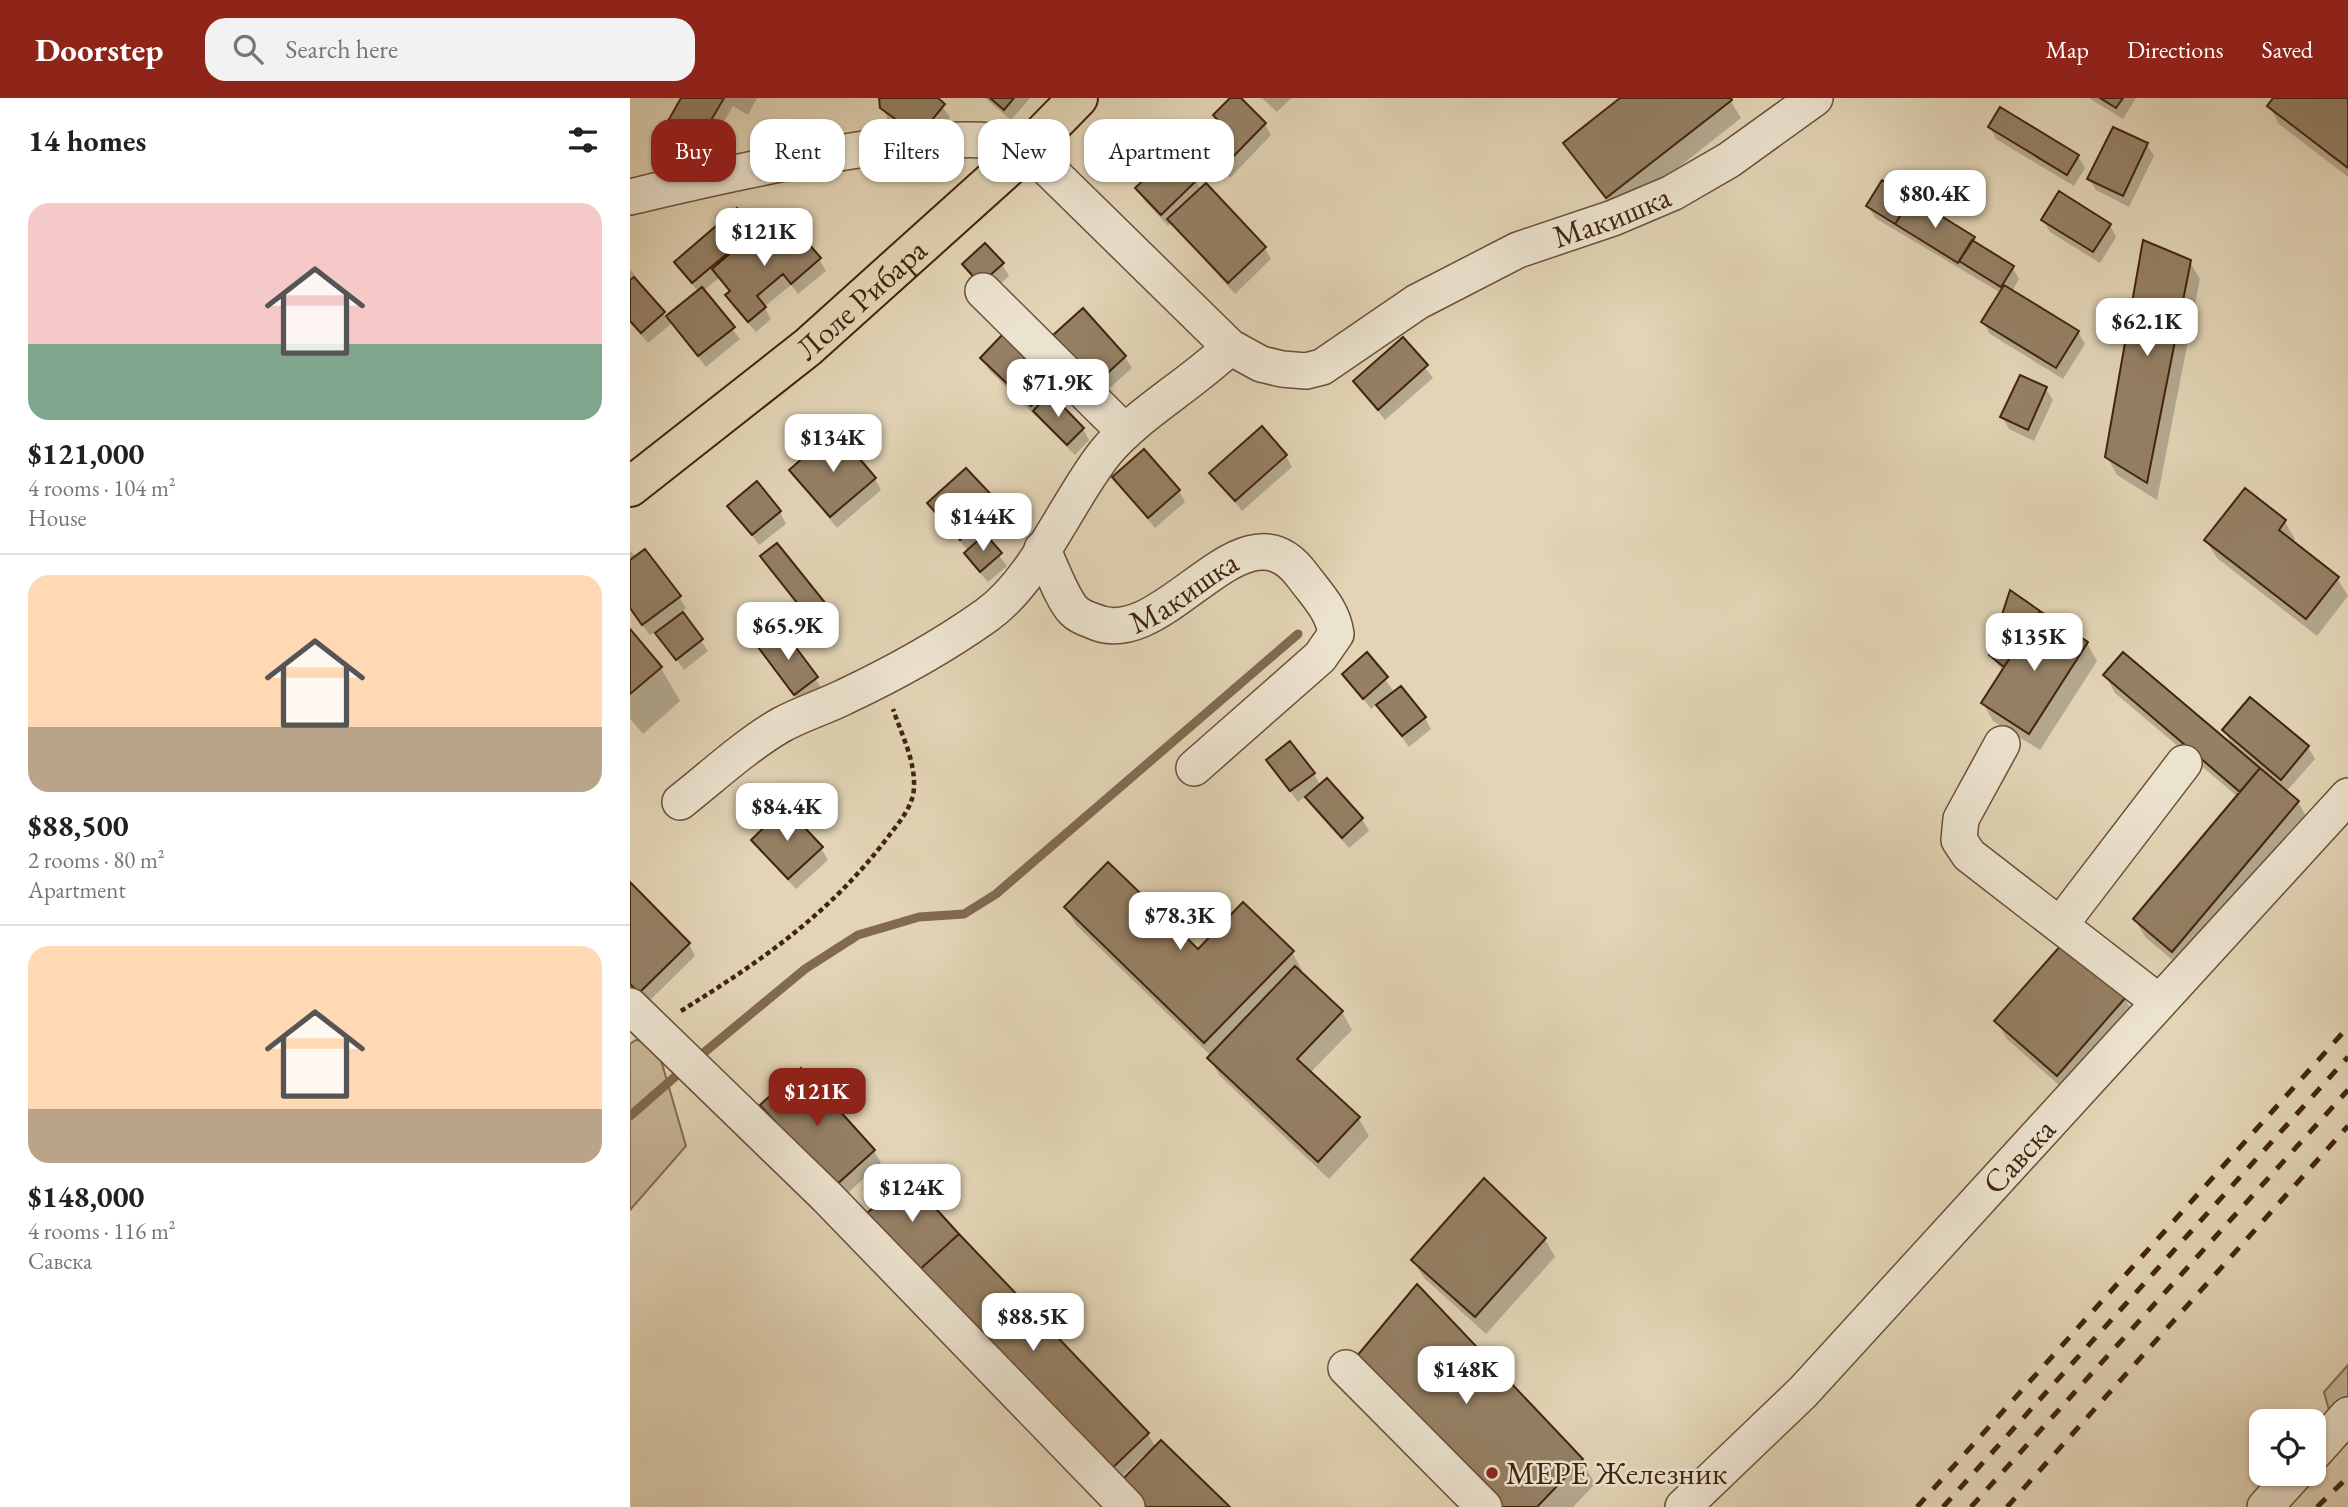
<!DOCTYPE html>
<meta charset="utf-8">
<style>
:root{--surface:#fff;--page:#f2f2f2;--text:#202124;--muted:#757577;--line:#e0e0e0;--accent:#8f2418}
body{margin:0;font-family:"EB Garamond",serif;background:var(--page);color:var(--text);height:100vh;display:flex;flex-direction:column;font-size:26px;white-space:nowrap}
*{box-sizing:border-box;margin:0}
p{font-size:23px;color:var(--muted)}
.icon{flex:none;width:38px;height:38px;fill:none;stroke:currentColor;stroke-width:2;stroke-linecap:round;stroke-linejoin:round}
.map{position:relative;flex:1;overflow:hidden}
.sheet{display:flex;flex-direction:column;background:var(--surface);width:630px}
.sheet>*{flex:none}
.top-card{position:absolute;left:21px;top:21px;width:665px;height:63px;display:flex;gap:14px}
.buttons{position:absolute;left:1619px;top:1311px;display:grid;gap:14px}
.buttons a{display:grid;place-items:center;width:77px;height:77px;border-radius:14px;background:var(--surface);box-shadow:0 2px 5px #0004;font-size:35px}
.price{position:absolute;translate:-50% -60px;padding:0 16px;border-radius:14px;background:#fff;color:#222;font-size:23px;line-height:46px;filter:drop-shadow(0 2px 4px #0008)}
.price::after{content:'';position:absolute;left:50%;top:42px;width:21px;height:16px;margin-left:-10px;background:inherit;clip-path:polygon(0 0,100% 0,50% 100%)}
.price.selected{background:var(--accent);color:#fff}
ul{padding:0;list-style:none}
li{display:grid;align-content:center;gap:14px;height:371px;padding:0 28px}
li+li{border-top:2px solid var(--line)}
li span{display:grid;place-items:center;height:217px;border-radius:21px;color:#555}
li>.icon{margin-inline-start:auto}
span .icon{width:126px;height:126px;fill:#fffc;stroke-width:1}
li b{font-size:30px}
h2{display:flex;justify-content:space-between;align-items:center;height:84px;padding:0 28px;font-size:30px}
.pill{padding:0 24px;border-radius:21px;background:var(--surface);box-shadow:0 2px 5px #0004;font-size:24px;line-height:63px}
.pill.selected{background:var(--accent);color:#fff}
header{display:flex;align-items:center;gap:42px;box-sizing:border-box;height:98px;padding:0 35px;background:var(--accent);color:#fff}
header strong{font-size:33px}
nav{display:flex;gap:38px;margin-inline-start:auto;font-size:24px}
.search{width:490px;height:63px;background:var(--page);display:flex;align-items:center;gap:18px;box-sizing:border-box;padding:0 24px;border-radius:21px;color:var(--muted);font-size:26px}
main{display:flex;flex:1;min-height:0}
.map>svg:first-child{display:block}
.green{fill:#c7b698;stroke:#846d52;stroke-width:2}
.shadow{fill:#0003}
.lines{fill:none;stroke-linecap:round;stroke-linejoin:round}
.stream{stroke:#826a50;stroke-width:9}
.building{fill:#958064;stroke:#42240d;stroke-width:2}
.minor-casing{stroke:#6a5037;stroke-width:38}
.major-casing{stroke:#42240d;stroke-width:42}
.path{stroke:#42240d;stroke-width:4.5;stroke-dasharray:5 3.5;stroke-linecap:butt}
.minor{stroke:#ece3cf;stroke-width:35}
.major{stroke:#e2d4b5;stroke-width:38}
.rail{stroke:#42240d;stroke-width:5;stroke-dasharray:12 12;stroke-linecap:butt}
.poi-dot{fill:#8f2418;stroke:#ece3cf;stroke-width:2.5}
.labels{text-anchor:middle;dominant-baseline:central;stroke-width:5;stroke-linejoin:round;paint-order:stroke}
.street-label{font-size:32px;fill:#42240d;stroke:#ece3cf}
.poi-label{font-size:32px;fill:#42240d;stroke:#ece3cf;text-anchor:start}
</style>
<header>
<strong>Doorstep</strong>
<div class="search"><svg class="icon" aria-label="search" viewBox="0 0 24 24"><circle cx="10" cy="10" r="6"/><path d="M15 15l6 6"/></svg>Search here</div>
<nav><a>Map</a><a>Directions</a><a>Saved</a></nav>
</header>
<main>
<section class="sheet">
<h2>14 homes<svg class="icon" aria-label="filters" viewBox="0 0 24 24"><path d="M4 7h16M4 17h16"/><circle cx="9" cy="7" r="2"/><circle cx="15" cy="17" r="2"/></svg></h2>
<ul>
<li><span style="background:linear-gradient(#f6c9c9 65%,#7fa58c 0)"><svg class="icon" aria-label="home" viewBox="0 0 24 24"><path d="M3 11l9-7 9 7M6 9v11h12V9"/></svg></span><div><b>$121,000</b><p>4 rooms · 104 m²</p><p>House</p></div></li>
<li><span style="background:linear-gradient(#ffd9b3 70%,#b9a48a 0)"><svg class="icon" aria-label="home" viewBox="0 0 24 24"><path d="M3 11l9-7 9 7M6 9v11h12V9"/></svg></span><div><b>$88,500</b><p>2 rooms · 80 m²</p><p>Apartment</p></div></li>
<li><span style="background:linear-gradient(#ffd9b3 75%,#b9a48a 0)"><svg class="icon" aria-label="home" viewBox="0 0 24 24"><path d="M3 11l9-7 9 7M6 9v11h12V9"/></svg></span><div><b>$148,000</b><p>4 rooms · 116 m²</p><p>Савска</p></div></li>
</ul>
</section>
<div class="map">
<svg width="1718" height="1409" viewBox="0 0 1718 1409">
<rect width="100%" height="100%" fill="#e2d4b5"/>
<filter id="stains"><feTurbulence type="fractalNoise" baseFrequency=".00286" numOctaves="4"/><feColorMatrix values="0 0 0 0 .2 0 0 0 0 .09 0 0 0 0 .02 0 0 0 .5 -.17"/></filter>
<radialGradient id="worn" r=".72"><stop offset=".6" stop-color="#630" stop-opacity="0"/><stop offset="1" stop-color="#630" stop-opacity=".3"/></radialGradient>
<path class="green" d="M6 942 26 945 56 1048 0 1112V946Z
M1718 1267V1337L1708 1345 1694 1294Z"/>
<path class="shadow" d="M53 0H127L118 17 103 8 69 66 39 48 32 37Z
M250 0H305L320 19 304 39 279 36 258 22Z
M355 0H400L381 22Z
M602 0H608L635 26 641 37 600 80 576 52 595 32 585 18Z
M632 0H661L647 14Z
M992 0H1099L1111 20 988 117 935 45Z
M1459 0H1506L1493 21Z
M1645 0H1718V79L1649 26 1639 8Z
M1360 29 1448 58 1455 70 1444 88 1366 41Z
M1517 47 1524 58 1499 109 1466 92 1459 81Z
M566 83 571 92 635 150 641 161 605 196 541 125 538 128 514 102 508 90Z
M1238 108 1343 140 1348 148 1382 169 1389 181 1382 193 1448 234 1455 246 1433 281 1360 236 1353 224 1371 195 1245 120Z
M106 113 126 140 114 151 119 157 189 161 196 173 168 196 161 187 134 209 141 221 126 234 104 209 97 197 101 195 89 180 73 193 110 241 76 269 42 225 18 245 0 225V171L36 220 68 194 46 164Z
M1413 122 1480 127 1486 139 1470 165 1420 134Z
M1559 163 1570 181 1527 402 1487 377 1477 359Z
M334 166H372L379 178 358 197Z
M426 237 495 259 502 270 474 295Z
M773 242 803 280 755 322 725 284Z
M396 259 403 270 397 277 453 331 459 342 445 357 359 272 352 260Z
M1416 291 1423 302 1404 343 1379 331 1372 319Z
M656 358 662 369 612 413 582 375Z
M336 372 374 418 353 437 377 468 358 484 343 467 336 456 338 453 299 406Z
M161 373 245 381 251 392 207 430Z
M484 380 549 393 555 404 525 430Z
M100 408 150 414 156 426 129 447Z
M1655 424 1665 441 1662 445 1707 480 1718 498 1687 538 1587 460 1576 443Z
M0 453 49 499 56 510 51 514 78 553 54 572 26 533 20 537 0 511Z
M132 459 200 513 207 524 192 536Z
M1381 495 1457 545 1467 563 1410 652 1363 623 1353 605 1373 573 1360 557Z
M0 534 31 570 50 603 13 636 0 621Z
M152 534 193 592 172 607 137 561Z
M737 557 765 595 795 620 801 631 779 649 747 606 741 611 714 576Z
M1475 577 1604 650 1594 632 1620 601 1678 649 1685 661 1656 694 1668 704 1678 722 1552 870 1515 839 1505 821 1608 699 1485 595Z
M638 662 684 676 691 688 732 721 739 733 719 750 684 711 676 698 668 704Z
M123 742 191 750 198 762 166 791 130 753Z
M0 787 59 846 65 858 16 906 0 889Z
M436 810 568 854H662L672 872 670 875 712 914 722 932 680 975 729 1021 739 1038 699 1081 590 978 579 960 581 958 446 827Z
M1495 901 1505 918 1438 995 1377 941 1367 924Z
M171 973 244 1053 251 1065 212 1100 139 1019 132 1008Z
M277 1081 518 1336 526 1350 597 1409H513L515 1356 485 1385Z
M915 1141 925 1159 856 1236 794 1180 783 1162Z
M951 1362 965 1386 943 1409H856Z"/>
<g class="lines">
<path class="stream" d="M71 957 175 871 228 837 289 819 334 816 366 796 668 536
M0 1018 47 977"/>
</g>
<path class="building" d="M51 0H94L62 55 30 37Z
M249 0H308L315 6 297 28 271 25 250 10Z
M360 0H384L374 12Z
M600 0H611L636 25 592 70 574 52 595 30 583 17Z
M990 0H1101L1102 2 976 100 933 45Z
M1470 0H1493L1486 10Z
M1643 0H1718V70L1637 8Z
M1370 9 1449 57 1437 77 1358 29Z
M1483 29 1518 45 1493 98 1457 81Z
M541 56 567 82 531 117 505 90Z
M1252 82 1282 100 1265 126 1236 108Z
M576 85 636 149 598 185 537 121Z
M1429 93 1481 126 1463 154 1411 122Z
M1282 100 1345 139 1328 165 1265 126Z
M107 110 121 127 107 140 111 144 62 185 44 164Z
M158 122 191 160 161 186 153 176 127 198 136 209 118 224 95 197 100 193 82 171 112 145 120 155Z
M1342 142 1384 168 1371 189 1329 163Z
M1513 142 1561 162 1517 385 1475 359Z
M355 145 374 165 350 186 332 166Z
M4 179 35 214 11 235 0 223V182Z
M1374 187 1449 233 1426 270 1351 224Z
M72 189 105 229 68 258 36 218Z
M453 210 496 258 467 285 423 237Z
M374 235 397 258 389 267 416 293 401 308 350 260Z
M773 239 798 267 748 312 723 283Z
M1390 277 1417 289 1398 332 1370 319Z
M420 295 454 330 437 347 403 313Z
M632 328 657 357 605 403 579 375Z
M205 332 246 380 200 419 159 372Z
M514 351 550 392 518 420 482 379Z
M336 370 369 405 330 442 297 405Z
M127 383 151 413 122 437 97 408Z
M1615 390 1656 422 1649 432 1709 479 1676 521 1574 442Z
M355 436 372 455 350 474 334 455Z
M147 445 201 512 184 526 130 458Z
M15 451 51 498 12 527 0 510V462Z
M1380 492 1410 513 1374 569 1359 557Z
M1410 513 1458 544 1399 636 1351 605Z
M53 514 73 541 46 562 25 535Z
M0 531 32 569 0 596Z
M152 531 188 579 164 597 128 549Z
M737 554 758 579 733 601 712 576Z
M1493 554 1630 670 1610 694 1473 577Z
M771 588 796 619 772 638 746 607Z
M1620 599 1679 648 1651 682 1592 632Z
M660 643 685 675 660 693 636 662Z
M1630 670 1669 703 1542 854 1503 821Z
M697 680 733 720 712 740 675 699Z
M155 709 193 749 158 781 121 742Z
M478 764 568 851 613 804 664 853 574 945 434 809Z
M0 784 60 845 9 895 0 886Z
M1433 845 1496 899 1427 978 1364 923Z
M665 868 713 913 667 961 730 1019 688 1064 577 960Z
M171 970 245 1052 204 1089 130 1007Z
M277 1079 329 1136 287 1174 235 1117Z
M854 1080 916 1140 845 1219 781 1162Z
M329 1136 519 1335 477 1375 287 1174Z
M787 1186 953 1361 907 1409H864L722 1264Z
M531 1342 600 1409H516L490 1384Z"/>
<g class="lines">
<defs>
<g id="minor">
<path id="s1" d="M0 99C80 80 330 19 398 51L600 249 631 266 652 271 676 273 692 269 787 204 888 152 983 120 1042 95 1099 62 1185 0"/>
<path d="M353 193 495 334"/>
<path id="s2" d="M412 451C421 468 432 501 444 513 448 517 457 521 463 523 534 557 612 396 672 477 686 496 703 512 706 536L690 559 564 670"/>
<path d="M1372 646 1331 721 1329 742 1339 757 1529 904"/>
<path d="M50 704C83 678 115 648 151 627 171 616 194 609 214 599 263 576 312 549 357 517 407 481 437 403 475 355 507 316 562 286 600 249"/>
<path d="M1430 827 1554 665"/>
<path d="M0 908 197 1099 497 1409"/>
<path d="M716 1270 854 1409"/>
<path d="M1684 1355 1718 1317"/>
<path id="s3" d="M1053 1409 1173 1294 1718 698"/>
<path d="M1635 1409 1665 1376"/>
</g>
<g id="major">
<path id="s4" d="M0 389 178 249 398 51 448 0"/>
</g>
</defs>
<use href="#minor" class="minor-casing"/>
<use href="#major" class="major-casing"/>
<path class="path" d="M51 913C131 863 200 816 258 739 269 724 284 708 284 688 285 662 271 635 263 611"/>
<use href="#minor" class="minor"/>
<use href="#major" class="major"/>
<path class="rail" d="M1287 1409 1718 929
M1313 1409 1718 959
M1341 1409 1718 992
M1377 1409 1718 1028
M1687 1409 1718 1379"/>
</g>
<circle class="poi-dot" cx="862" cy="1375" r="7"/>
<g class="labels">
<g class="street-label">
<text stroke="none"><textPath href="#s1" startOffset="1113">Макишка</textPath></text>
<text stroke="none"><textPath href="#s4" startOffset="298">Лоле Рибара</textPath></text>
<text stroke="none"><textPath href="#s2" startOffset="192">Макишка</textPath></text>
<text stroke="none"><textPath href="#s3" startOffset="486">Савска</textPath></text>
</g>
<g class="poi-label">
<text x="876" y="1375">МЕРЕ Железник</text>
</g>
</g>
<rect width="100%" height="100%" filter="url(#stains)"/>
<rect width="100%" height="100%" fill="url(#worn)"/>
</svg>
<div class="buttons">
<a><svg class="icon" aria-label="locate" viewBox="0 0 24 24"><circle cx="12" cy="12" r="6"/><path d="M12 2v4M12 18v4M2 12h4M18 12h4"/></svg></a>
</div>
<b class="price" style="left:1305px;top:132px">$80.4K</b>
<b class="price" style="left:134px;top:170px">$121K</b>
<b class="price" style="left:1517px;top:260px">$62.1K</b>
<b class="price" style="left:428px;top:321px">$71.9K</b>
<b class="price" style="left:203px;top:376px">$134K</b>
<b class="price" style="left:353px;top:455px">$144K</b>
<b class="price" style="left:158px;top:564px">$65.9K</b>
<b class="price" style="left:1404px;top:575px">$135K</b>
<b class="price" style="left:157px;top:745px">$84.4K</b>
<b class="price" style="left:550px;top:854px">$78.3K</b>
<b class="price selected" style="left:187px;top:1030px">$121K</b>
<b class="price" style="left:282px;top:1126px">$124K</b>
<b class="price" style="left:403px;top:1255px">$88.5K</b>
<b class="price" style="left:836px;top:1308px">$148K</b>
<div class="top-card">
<a class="pill selected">Buy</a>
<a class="pill">Rent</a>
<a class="pill">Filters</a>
<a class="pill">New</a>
<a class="pill">Apartment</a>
</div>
</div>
</main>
